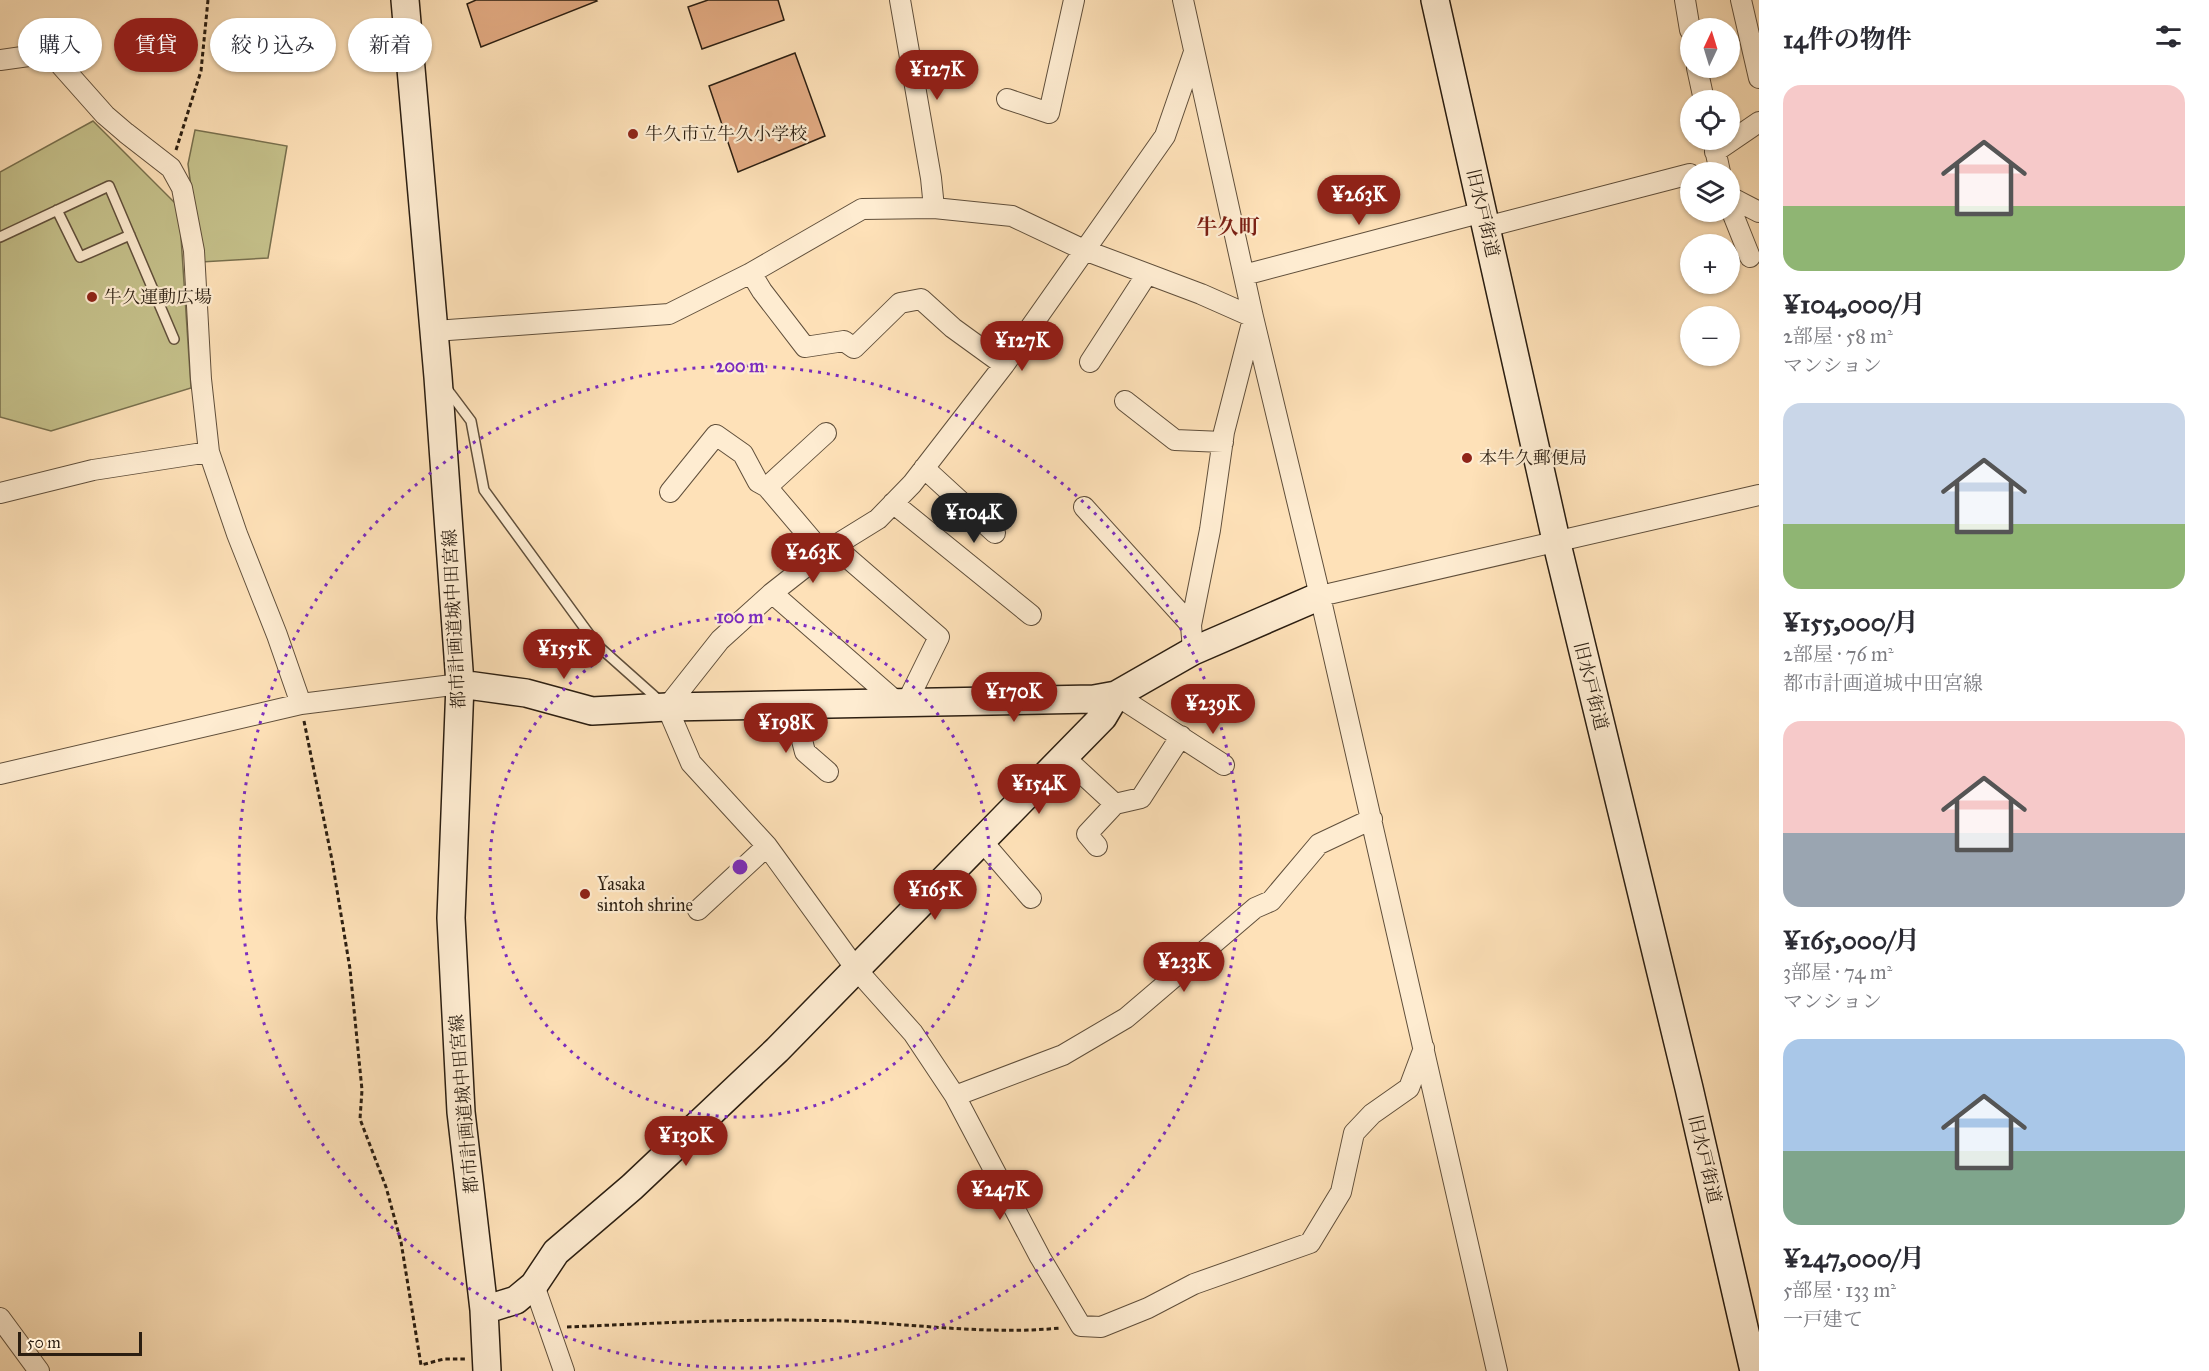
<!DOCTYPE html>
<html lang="ja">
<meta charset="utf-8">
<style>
:root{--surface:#fff;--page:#f7f7f7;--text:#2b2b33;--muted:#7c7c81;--accent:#8f2418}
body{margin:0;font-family:"IM FELL Great Primer","Noto Serif JP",serif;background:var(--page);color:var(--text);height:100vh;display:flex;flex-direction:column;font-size:22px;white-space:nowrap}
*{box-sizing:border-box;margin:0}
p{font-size:20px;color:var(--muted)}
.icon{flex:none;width:33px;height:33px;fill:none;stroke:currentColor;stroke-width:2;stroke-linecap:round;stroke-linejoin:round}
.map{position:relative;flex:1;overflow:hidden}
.side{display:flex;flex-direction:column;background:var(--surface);width:450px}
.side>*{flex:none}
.hud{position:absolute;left:18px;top:18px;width:570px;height:54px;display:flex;gap:12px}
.needle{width:39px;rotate:4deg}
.buttons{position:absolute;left:1680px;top:18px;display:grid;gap:12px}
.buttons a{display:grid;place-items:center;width:60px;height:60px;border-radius:50%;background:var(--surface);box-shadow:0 2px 4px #0004;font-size:30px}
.scale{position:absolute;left:18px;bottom:15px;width:124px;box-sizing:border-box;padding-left:6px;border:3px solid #2b1e11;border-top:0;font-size:16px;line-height:21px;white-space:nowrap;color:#2b1e11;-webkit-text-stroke:4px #feecd1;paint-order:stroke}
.price{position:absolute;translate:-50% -51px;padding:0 14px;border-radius:21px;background:var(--accent);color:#fff;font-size:20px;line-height:39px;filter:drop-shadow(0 2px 3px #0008)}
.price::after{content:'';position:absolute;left:50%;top:36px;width:18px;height:14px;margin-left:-9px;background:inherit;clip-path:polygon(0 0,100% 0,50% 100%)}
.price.on{background:#222;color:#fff}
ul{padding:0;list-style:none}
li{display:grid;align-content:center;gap:12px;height:318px;padding:0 24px}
li span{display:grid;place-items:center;height:186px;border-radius:18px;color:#555}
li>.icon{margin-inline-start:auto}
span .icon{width:108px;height:108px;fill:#fffc;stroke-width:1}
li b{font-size:26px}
h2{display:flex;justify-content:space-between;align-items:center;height:72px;padding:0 24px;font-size:26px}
.pill{padding:0 21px;border-radius:27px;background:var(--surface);box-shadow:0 2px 4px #0004;font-size:21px;line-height:54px}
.pill.on{background:var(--accent);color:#fff}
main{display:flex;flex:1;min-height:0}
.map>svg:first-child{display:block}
.green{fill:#c5c18b;stroke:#78704e;stroke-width:1.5}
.building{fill:#e3ab83;stroke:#2b1e11;stroke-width:1.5}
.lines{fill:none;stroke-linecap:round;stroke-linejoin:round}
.lane-casing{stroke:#604f3b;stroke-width:12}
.street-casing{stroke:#604f3b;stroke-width:22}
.secondary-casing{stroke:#2b1e11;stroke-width:30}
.path{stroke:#2b1e11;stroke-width:3;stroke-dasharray:4.5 3;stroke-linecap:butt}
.lane{stroke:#feecd1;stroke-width:9}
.street{stroke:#feecd1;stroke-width:20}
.secondary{stroke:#feecd1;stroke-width:27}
.ring{fill:none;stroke:#7b2cbf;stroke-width:3;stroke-dasharray:3 6}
.poi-dot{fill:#8f2418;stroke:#feecd1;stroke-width:2}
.labels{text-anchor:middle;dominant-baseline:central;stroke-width:4.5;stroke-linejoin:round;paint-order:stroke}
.poi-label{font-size:18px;fill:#2b1e11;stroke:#feecd1;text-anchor:start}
.street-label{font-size:18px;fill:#2b1e11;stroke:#feecd1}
.quarter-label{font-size:21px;font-weight:bold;fill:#7a1f14;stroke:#feecd1}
.centre{fill:#7b2cbf;stroke:#feecd1;stroke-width:3}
.ring-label{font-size:18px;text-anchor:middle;font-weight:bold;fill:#7b2cbf;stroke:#feecd1;stroke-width:4.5;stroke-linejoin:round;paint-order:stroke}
</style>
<main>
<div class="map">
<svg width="1759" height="1371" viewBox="0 0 1759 1371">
<rect width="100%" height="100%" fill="#fee1b8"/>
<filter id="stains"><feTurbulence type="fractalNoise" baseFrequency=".00333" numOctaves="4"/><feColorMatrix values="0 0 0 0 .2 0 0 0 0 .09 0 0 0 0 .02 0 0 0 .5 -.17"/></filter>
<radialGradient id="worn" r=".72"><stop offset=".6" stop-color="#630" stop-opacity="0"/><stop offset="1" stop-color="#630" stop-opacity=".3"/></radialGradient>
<path class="green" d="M93 121 179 207 191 388 51 431 0 417V172Z
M195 130 287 146 268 258 201 262 188 164Z"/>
<path class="building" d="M476 0H596L597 1 481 47 467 4Z
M708 0H778L784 20 702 49 688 7Z
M795 53 825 136 738 172 709 86Z"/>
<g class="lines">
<defs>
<path id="lane" d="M57 210 80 257 130 235
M0 237 109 186 174 339
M447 389 471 421 484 490 597 645 661 702"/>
<path id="street" d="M900 0 931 178 934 208
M1183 0 1253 317 1320 596 1497 1371
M1685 0 1690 30
M1741 0 1759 78
M1194 52 1165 136 1004 365 912 484 878 519 823 553 772 593 720 640 667 707 691 763 767 846 856 969 913 1033 955 1096 1040 1257 1081 1326 1101 1327 1148 1308 1194 1284 1310 1243 1341 1192 1354 1133 1372 1114 1409 1088 1424 1048
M0 60 50 53 105 115 126 133 171 168 182 188 194 251 201 379 209 452 237 534 277 635 301 704
M1697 68 1704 100
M1007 99 1049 113 1074 0
M1713 140 1720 172
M1715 152 1759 122
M1730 197 1759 212
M1730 207 1750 257
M1486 227 1690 174
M751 273 762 291 805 347 844 341 854 348 900 303 921 299 953 328 1004 365
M1244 275 1483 212
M435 331 669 314 751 273 862 209 934 208 1012 216 1084 250 1201 294 1253 317
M1090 362 1147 274
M1125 401 1175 440 1223 442
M924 468 995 533
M767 487 826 433
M670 492 716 435 743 454 758 482 767 487 823 553
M0 493 93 470 209 452
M893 503 1031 615
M1084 507 1191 625
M834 546 939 637 906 704
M772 593 899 704
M1320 596 1759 495
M1193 651 1191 625 1210 530 1224 432 1253 319
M1116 695 1224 765
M793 705 805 752 828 772
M1064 757 1115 804
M0 774 301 704 460 684
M982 841 1031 898
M1097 846 1087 834 1115 804 1141 798 1181 736
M698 910 767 846
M955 1096 1063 1055 1126 1018 1255 908 1271 901 1319 844 1372 819
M534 1285 564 1371
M0 1318 39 1371"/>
<path id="secondary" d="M405 0 438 377 460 684 451 918 461 1112 484 1310 487 1371
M1435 0 1556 540 1689 1088 1754 1371
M460 684 526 693 592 711 667 707 1094 699 1116 695 1193 651 1320 596
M484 1310 516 1300 534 1285 556 1252 632 1187 777 1050 1103 717 1116 695"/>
</defs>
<use href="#lane" class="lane-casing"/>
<use href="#street" class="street-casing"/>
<use href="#secondary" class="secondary-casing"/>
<path class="path" d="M176 150 201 71 208 0
M304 721 332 860 350 969 362 1090 360 1119 386 1187 401 1242 421 1365 444 1359H467
M567 1327C659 1323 750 1318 842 1321 915 1324 988 1335 1061 1328"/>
<use href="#lane" class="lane"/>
<use href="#street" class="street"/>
<use href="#secondary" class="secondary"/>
</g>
<g class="ring">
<circle cx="740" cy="867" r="250"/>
<circle cx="740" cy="867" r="501"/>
</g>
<g class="poi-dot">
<circle cx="633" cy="134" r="6"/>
<circle cx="92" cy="297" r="6"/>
<circle cx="1467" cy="458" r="6"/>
<circle cx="585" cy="894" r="6"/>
</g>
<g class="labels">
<g class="poi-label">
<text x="645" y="134">牛久市立牛久小学校</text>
<text x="104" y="297">牛久運動広場</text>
<text x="1479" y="458">本牛久郵便局</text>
<text x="597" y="884">Yasaka<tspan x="597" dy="21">sintoh shrine</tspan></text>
</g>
<g class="street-label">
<text transform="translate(1483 213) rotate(77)">旧水戸街道</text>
<text transform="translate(454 619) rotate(-93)">都市計画道城中田宮線</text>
<text transform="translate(1591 686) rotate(76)">旧水戸街道</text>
<text transform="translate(464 1104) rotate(-95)">都市計画道城中田宮線</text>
<text transform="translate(1705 1159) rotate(77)">旧水戸街道</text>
</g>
<g class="quarter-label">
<text x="1228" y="227">牛久町</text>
</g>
</g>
<circle cx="740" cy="867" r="9" class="centre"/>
<g class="ring-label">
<text x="740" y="372">200 m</text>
<text x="740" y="623">100 m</text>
</g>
<rect width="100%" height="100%" filter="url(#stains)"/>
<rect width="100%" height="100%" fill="url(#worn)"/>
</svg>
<div class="buttons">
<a><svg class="needle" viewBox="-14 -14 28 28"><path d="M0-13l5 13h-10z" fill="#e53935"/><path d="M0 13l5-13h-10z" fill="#7c7c81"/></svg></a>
<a><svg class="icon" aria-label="locate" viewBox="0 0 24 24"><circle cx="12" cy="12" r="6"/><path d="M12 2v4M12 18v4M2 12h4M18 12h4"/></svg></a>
<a><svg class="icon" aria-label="layers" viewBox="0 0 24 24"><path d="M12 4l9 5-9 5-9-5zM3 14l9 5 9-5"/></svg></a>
<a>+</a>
<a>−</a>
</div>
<div class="scale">50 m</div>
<b class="price" style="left:937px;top:101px">¥127K</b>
<b class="price" style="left:1359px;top:226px">¥263K</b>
<b class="price" style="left:1022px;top:372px">¥127K</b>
<b class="price on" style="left:974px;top:544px">¥104K</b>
<b class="price" style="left:813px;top:584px">¥263K</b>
<b class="price" style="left:564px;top:680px">¥155K</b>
<b class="price" style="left:1014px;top:723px">¥170K</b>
<b class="price" style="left:1213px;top:735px">¥239K</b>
<b class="price" style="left:786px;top:754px">¥198K</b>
<b class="price" style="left:1039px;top:815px">¥154K</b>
<b class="price" style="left:935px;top:921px">¥165K</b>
<b class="price" style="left:1184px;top:993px">¥233K</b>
<b class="price" style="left:686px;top:1167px">¥130K</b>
<b class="price" style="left:1000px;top:1221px">¥247K</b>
<div class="hud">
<a class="pill">購入</a>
<a class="pill on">賃貸</a>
<a class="pill">絞り込み</a>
<a class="pill">新着</a>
</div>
</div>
<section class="side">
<h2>14件の物件<svg class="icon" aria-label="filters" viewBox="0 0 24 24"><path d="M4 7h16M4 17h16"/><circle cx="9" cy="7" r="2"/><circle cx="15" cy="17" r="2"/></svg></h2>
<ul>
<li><span style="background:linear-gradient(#f6c9c9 65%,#8fb573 0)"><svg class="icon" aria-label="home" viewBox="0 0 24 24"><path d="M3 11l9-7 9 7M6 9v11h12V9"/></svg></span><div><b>¥104,000/月</b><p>2部屋 · 58 m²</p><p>マンション</p></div></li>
<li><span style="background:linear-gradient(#c9d6e8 65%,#8fb573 0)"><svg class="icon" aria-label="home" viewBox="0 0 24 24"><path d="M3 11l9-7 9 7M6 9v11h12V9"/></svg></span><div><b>¥155,000/月</b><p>2部屋 · 76 m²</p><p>都市計画道城中田宮線</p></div></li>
<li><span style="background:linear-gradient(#f6c9c9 60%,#9aa5b1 0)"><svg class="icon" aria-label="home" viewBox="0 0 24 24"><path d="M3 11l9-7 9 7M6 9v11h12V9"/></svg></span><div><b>¥165,000/月</b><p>3部屋 · 74 m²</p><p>マンション</p></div></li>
<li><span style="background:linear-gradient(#a9c7e8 60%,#7fa58c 0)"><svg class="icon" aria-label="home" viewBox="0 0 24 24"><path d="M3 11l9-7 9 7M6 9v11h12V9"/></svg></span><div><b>¥247,000/月</b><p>5部屋 · 133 m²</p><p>一戸建て</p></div></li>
</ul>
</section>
</main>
